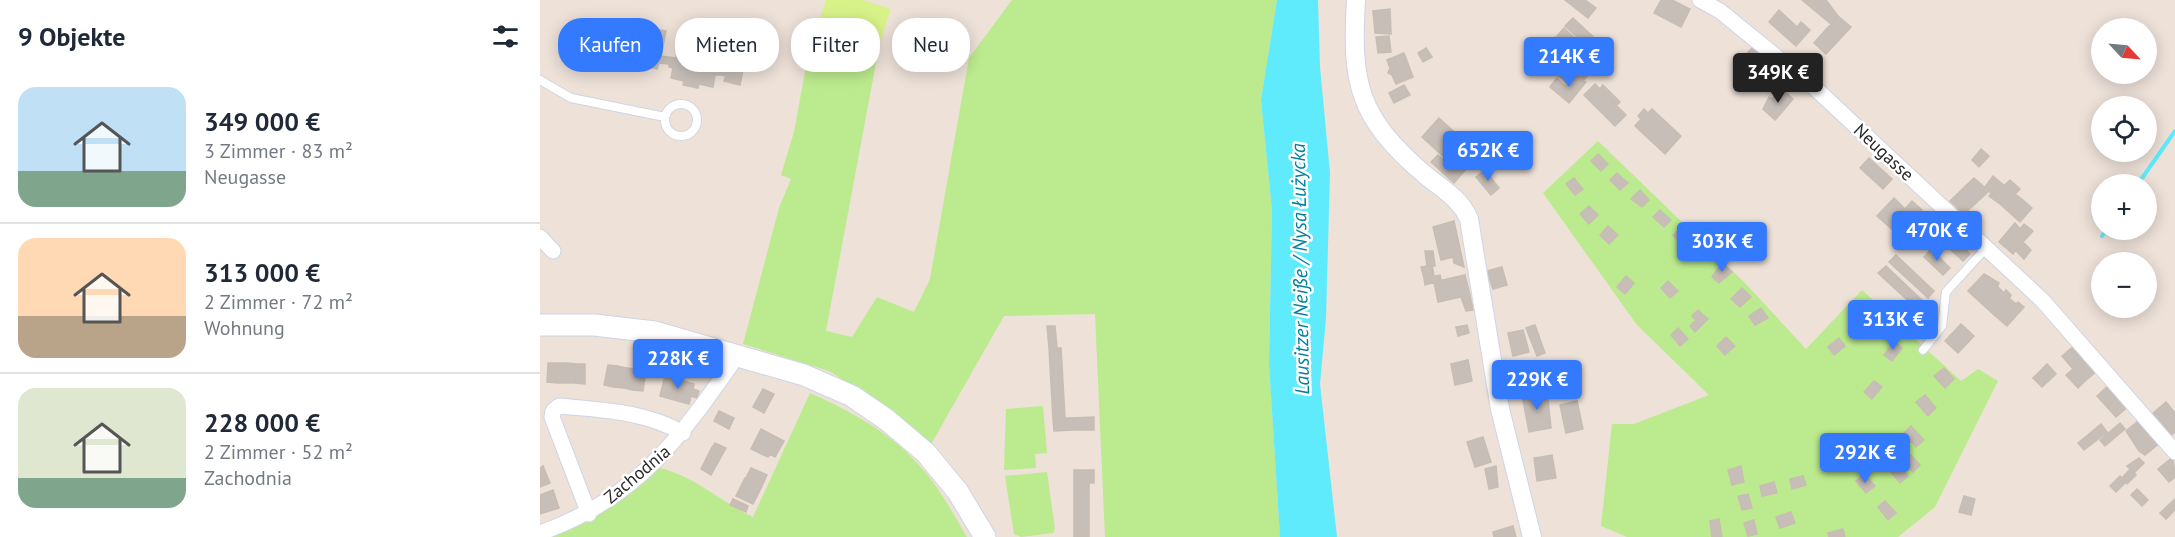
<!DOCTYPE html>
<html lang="de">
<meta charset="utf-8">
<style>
:root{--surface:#fff;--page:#f6f6f7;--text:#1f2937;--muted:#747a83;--line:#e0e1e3;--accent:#337aff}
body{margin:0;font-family:"PT Sans",sans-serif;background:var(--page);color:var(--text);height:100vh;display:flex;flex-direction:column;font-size:22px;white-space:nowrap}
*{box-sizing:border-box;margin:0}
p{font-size:20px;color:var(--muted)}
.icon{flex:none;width:33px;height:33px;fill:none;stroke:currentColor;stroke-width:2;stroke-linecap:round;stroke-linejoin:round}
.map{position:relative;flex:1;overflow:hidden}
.panel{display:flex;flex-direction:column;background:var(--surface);width:540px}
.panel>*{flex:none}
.top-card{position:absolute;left:18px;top:18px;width:570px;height:54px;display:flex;gap:12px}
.needle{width:39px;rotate:116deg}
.tools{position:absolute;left:1551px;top:18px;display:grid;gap:12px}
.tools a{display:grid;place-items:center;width:66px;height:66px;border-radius:50%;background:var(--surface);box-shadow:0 3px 15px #0003;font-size:30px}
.price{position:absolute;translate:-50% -51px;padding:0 14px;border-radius:6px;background:var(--accent);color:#fff;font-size:20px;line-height:39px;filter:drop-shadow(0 2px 3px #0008)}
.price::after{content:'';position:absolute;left:50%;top:36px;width:18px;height:14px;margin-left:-9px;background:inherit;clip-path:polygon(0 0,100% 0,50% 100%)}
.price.selected{background:#222;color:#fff}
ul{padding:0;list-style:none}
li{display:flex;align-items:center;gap:18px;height:150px;padding:0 18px}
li+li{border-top:2px solid var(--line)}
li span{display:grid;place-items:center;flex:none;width:168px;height:120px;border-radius:18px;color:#555}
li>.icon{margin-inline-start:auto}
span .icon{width:72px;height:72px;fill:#fffc;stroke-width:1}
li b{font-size:26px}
h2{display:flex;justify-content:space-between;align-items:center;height:72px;padding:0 18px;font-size:26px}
.pill{padding:0 21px;border-radius:24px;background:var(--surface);box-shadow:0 3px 15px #0003;font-size:21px;line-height:54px}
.pill.selected{background:var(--accent);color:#fff}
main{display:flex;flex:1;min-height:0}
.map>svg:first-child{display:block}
.green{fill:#bcea8e}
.pitch{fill:#d7f388}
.water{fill:#5febfc}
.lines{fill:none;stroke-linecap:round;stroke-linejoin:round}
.stream{stroke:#5febfc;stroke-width:4}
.building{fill:#c8beb8;stroke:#c8bdb2;stroke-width:1.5}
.service-casing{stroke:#ced5e4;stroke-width:10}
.minor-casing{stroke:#ced5e4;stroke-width:17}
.tertiary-casing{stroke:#ced5e4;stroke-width:20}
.secondary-casing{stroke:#ced5e4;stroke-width:23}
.service{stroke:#fff;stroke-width:8}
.minor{stroke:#fff;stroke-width:15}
.tertiary{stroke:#fff;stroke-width:18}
.secondary{stroke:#fff;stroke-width:21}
.labels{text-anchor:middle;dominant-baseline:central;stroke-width:5;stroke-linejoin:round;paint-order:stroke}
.street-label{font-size:18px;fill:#292929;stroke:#fff}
.water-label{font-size:20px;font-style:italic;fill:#01819e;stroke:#fff}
</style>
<main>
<section class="panel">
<h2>9 Objekte<svg class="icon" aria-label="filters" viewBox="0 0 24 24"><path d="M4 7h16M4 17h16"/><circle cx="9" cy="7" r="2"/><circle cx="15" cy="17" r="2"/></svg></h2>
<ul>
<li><span style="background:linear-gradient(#bfe0f5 70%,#7fa58c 0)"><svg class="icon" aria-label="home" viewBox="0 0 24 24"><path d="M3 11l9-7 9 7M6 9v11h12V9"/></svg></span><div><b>349 000 €</b><p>3 Zimmer · 83 m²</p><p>Neugasse</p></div></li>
<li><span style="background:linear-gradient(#ffd9b3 65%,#b9a48a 0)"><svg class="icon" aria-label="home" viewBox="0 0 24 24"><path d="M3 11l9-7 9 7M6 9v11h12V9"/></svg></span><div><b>313 000 €</b><p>2 Zimmer · 72 m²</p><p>Wohnung</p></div></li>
<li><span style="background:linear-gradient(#dfe7d0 75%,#7fa58c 0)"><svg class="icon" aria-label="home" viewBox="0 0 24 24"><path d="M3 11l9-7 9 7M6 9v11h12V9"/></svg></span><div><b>228 000 €</b><p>2 Zimmer · 52 m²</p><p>Zachodnia</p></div></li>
</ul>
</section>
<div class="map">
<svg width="1635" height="537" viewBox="0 0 1635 537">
<rect width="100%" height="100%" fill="#ede1d8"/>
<path class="green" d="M472 0H737L721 100 732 210 729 364 740 537H565L555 314 464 316 386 453 305 381 289 371 203 344 239 208 251 179 241 175 254 132 271 39 276 37 338 52 286 331 312 337 337 297 374 312 390 279 429 58Z
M1058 141 1205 283 1266 349 1322 290 1421 381 1438 369 1458 381 1395 507 1358 537H1087L1061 526 1072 424H1094L1169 395 1097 325 1003 193Z
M270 393C308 410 350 432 378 464 398 485 412 512 427 537H0L116 467C154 475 179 501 213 517Z
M503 406 507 453 495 454 496 468 464 470 466 409Z
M507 472 515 529 513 533 481 537 474 534 465 476Z"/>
<path class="pitch" d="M286 0H322L351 9 337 51 276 31Z"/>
<path class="water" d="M737 0H778L780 67 790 173 786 318 780 384 797 537H740L729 364 732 210 721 100Z"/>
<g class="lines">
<path class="stream" d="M1598 184 1635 131
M1562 236 1567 230"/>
</g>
<path class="building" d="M1025 0H1045L1056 8 1048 18Z
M1121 0H1132L1150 9 1141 27 1114 13Z
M1262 0H1286L1298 16 1291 24Z
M850 9 851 34 835 33 833 11Z
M1239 10 1257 27 1261 22 1270 30 1256 46 1229 22Z
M1298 16 1311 27 1286 54 1274 43Z
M1033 18 1061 44 1053 52 1025 26Z
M110 28 126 31 121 56 136 58 138 45 180 54 177 65 183 66 182 68 186 69 192 43 208 46 200 85 184 81 186 76 181 75H175L173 87 159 84 158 88 143 85 144 81 131 78 133 68 129 67V64L119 63 117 69 103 66Z
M1024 28 1052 54 1044 62 1017 36Z
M849 36 851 52 838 53 836 37Z
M1015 37 1043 63 1036 70 1009 44Z
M1216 43 1242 67 1234 80 1217 67 1215 70 1210 66 1213 63 1205 56Z
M1061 44 1066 49 1051 65 1046 60Z
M1007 46 1037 74 1027 84 998 56Z
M886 48 892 57 883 62 878 53Z
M864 53 873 77 856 84 852 75 848 73 850 68 847 60Z
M1046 60 1052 70 1044 80 1035 72Z
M1037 74 1046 82 1029 103 1010 87 1017 78 1025 86Z
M1055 84 1086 115 1075 126 1044 95Z
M864 85 870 95 854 103 849 93Z
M1063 85 1080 102 1077 105 1060 89Z
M1241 88 1253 99 1235 120 1223 109 1229 97 1232 99Z
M1104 109 1108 113 1112 109 1141 136 1125 154 1095 126 1101 119 1098 116Z
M899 118 923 140 906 159 882 137Z
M928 144 939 154 936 158 938 159 933 161 914 183 891 162 898 155 909 165Z
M1441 149 1449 156 1439 167 1432 160Z
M1058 154 1068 164 1061 171 1051 161Z
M1329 158 1352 179 1343 189 1320 168Z
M945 170 959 188 951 195 936 177Z
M1077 173 1088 183 1080 190 1070 180Z
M1453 176 1460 182 1451 193 1445 187Z
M1034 178 1043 189 1035 195 1026 184Z
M1434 178 1449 191 1424 214 1410 201Z
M1470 180 1480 189 1475 194 1465 185Z
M1460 182 1470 190 1460 204 1449 196Z
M1100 190 1109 200 1102 207 1091 199Z
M1470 190 1483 200 1471 214 1460 204Z
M1354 198 1365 209 1372 201 1382 210 1370 223 1366 220 1355 232 1337 216Z
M1483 200 1492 208 1480 222 1471 214Z
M1049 206 1058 215 1049 224 1040 214Z
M1120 210 1131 220 1124 227 1113 217Z
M1391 217 1430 254 1423 261 1384 225Z
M914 221 924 267 914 263 913 257 901 260 893 227Z
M1475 223 1480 229 1484 224 1493 231 1483 242 1469 230Z
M1068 226 1078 235 1069 244 1060 235Z
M1140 229 1149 239 1142 246 1133 235Z
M1469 230 1483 242 1473 254 1459 242Z
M1483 242 1491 250 1484 259 1476 251Z
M1391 249 1410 268 1403 275 1384 257Z
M885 251H893L895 266H887Z
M1356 255 1394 291 1388 298 1349 262Z
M1182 263 1192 272 1179 283 1172 277Z
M892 265 894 276 884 278 881 267Z
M1346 266 1384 302 1377 309 1338 273Z
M962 267 967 285 953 289 947 271Z
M1444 274 1459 283 1441 303 1428 291Z
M900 275 901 280 885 285 884 278Z
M925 275 930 295 898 302 894 282Z
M1086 276 1094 283 1085 294 1077 287Z
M1128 281 1138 291 1130 298 1121 288Z
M1459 284 1457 286 1464 293 1466 290 1471 295 1453 314 1441 303Z
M1202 288 1211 297 1200 307 1191 299Z
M930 295 933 310 926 311 921 297Z
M1471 296 1469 298 1476 304 1478 302 1484 307 1467 326 1453 314Z
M1221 308 1228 318 1215 325 1209 316Z
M1158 310 1168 319 1155 332 1150 326 1156 320 1152 316Z
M1329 311 1337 319 1325 333 1316 325Z
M1421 324 1434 336 1418 353 1405 341Z
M927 325 929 333 918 336 916 327Z
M995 325 1005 353 997 356 986 328Z
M507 326H515L517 348H509Z
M1138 328 1148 339 1140 346 1131 335Z
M983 330 989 352 973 356 968 333Z
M1186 337 1195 346 1185 355 1177 346Z
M1299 338 1305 346 1294 355 1288 347Z
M1354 341 1362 348 1352 361 1344 355Z
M1535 345 1546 358 1533 369 1522 356Z
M509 348H521L525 418 513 419Z
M1546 358 1557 371 1545 381 1533 369Z
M928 360 932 381 915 385 911 364Z
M8 363H17V383L7 382Z
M17 363H27L26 383H17Z
M27 363 36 364 35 383H26Z
M36 364H45V384L35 383Z
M1507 364 1516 374 1502 387 1493 378Z
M68 365 77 366 74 387 64 385Z
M77 366 87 368 84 388 74 387Z
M87 368 96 369 93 390 84 388Z
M1404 368 1414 379 1405 388 1394 376Z
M96 369 106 371 103 391 93 390Z
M1533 369 1545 381 1538 388 1526 375Z
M125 376 154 384 153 389 159 391 157 398 151 396 149 404 120 396Z
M1334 381 1342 387 1332 399 1324 392Z
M1571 383 1581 395 1567 407 1557 396Z
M223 389 234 394 224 413 213 407Z
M1007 390 1011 428 989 432 982 395Z
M1385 395 1396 408 1388 416 1376 402Z
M1581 395 1590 405 1576 417 1567 407Z
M1037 401 1043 429 1026 433 1020 405Z
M1626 402 1635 413V432L1629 437 1612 414Z
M179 411 194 418 189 429 174 421Z
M554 417V430H533V418Z
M525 418H533V430L514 431 513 419Z
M1602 418 1621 442 1605 455 1599 451 1586 431Z
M1580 423 1585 429 1565 446 1560 440Z
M1561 424 1567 432 1544 450 1538 443Z
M1371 426 1384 440 1376 447 1371 441 1368 444 1361 436Z
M221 429 244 441 235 457 230 454 228 457 211 449Z
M943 437 951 462 935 467 927 442Z
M175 443 186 448 182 455 171 449Z
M171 449 182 455 171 475 161 469Z
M1012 455 1016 478 997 481 994 458Z
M1371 455 1380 465 1373 472 1363 461Z
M1633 457 1635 477 1629 482 1618 469Z
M1599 458 1604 463 1594 473 1587 466Z
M1358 463 1368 476 1360 483 1349 470Z
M3 466 10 483 0 487V468Z
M956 466 958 487 949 489 945 469Z
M1201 466 1204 482 1192 485 1188 470Z
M211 468 227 475 222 486 206 478Z
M1590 469 1596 475 1587 484 1582 478Z
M534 470H554V483H534Z
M1324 474 1335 486 1326 493 1316 481Z
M1263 476 1266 485 1252 489 1250 479Z
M1580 476 1586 482 1576 492 1570 486Z
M205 478 222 486 213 504 196 496Z
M1234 482 1237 493 1222 496 1220 486Z
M534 483H549V537H534Z
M1597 489 1608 500 1602 506 1591 495Z
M13 490 19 508 0 514V495Z
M1208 494 1212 508 1202 510 1198 496Z
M1424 496 1435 499 1431 515 1419 512Z
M193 499 208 506 206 512 190 505Z
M1635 499V510L1626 519 1620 513Z
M1345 501 1356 513 1348 520 1338 507Z
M1251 512 1255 523 1240 528 1236 517Z
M1179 519 1182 537H1172L1170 521Z
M1214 520 1217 534 1208 536 1204 523Z
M973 526 976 537H954L953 532Z
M1303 529 1305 537H1289L1288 533Z"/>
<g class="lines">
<defs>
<path id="service" d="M0 80 31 98 125 117
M125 120a16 16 0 1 1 32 0a16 16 0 1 1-32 0Z
M1383 350 1402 326 1406 292 1446 248"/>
<path id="minor" d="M1160 0 1180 11 1276 89 1503 301 1635 452
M0 237 13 251
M49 514 12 417 13 411 19 406C62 410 104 411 143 433
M0 533C97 499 141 437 197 356"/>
<path id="tertiary" d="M816 0C811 84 818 117 884 174 901 188 920 198 929 219L960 409 992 537"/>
<path id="secondary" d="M0 325H54L115 332 264 375 312 396 347 420 386 453 418 492 445 537"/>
</defs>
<use href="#service" class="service-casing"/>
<use href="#minor" class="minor-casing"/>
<use href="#tertiary" class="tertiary-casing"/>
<use href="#secondary" class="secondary-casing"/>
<use href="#service" class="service"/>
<use href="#minor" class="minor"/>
<use href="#tertiary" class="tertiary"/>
<use href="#secondary" class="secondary"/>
</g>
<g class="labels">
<g class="street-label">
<text transform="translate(1344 152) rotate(43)">Neugasse</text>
<text transform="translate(97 474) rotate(-40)">Zachodnia</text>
</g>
<g class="water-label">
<text transform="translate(760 269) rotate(-91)">Lausitzer Neiße / Nysa Łużycka</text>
</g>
</g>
</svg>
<div class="tools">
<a><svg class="needle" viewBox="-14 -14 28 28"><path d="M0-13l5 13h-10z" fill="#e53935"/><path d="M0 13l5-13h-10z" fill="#747a83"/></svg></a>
<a><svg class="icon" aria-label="locate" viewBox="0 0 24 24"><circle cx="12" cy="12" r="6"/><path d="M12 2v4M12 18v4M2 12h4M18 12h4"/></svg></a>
<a>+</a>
<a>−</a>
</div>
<b class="price" style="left:1029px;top:88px">214K €</b>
<b class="price selected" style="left:1238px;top:104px">349K €</b>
<b class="price" style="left:948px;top:182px">652K €</b>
<b class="price" style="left:1397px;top:262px">470K €</b>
<b class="price" style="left:1182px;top:273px">303K €</b>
<b class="price" style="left:1353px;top:351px">313K €</b>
<b class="price" style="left:138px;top:390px">228K €</b>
<b class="price" style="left:997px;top:411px">229K €</b>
<b class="price" style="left:1325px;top:484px">292K €</b>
<div class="top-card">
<a class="pill selected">Kaufen</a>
<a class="pill">Mieten</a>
<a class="pill">Filter</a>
<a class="pill">Neu</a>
</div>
</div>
</main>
